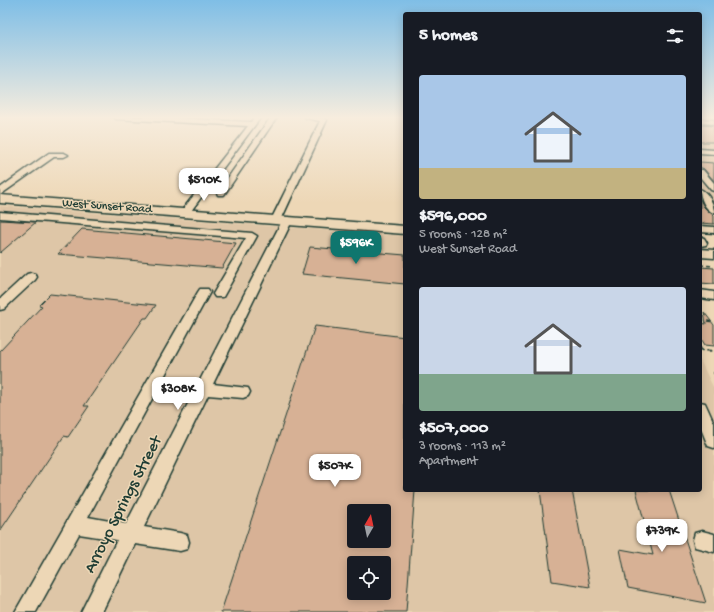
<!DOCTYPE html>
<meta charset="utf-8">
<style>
:root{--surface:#171b24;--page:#20242c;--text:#f1f3f6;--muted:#9ea1a6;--accent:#0f766e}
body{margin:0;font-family:"Gochi Hand",sans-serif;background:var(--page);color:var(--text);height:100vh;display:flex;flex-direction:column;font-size:15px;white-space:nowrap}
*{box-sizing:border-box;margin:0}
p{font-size:13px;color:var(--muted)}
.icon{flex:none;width:22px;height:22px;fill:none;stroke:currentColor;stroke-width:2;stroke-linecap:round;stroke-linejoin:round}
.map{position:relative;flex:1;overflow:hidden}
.side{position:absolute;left:403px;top:12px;width:299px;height:480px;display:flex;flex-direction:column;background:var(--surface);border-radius:4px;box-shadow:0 2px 10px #0003}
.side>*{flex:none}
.needle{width:26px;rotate:9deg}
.controls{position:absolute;left:347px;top:504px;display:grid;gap:8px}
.controls a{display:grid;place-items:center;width:44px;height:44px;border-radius:4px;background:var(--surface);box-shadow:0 2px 10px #0003;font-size:20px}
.price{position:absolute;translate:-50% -34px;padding:0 9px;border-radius:8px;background:#fff;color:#222;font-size:13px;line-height:26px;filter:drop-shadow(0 1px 2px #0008)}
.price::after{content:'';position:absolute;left:50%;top:24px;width:12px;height:9px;margin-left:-6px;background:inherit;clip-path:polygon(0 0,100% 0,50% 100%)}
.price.selected{background:var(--accent);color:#fff}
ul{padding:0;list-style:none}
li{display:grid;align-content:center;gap:8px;height:212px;padding:0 16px}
li span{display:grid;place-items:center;height:124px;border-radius:4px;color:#555}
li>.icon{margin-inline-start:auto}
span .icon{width:72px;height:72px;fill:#fffc;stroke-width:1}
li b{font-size:17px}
h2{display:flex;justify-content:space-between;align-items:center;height:48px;padding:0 16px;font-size:17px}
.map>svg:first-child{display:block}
.built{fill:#dec6a7;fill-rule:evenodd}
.building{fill:#d7b195;stroke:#1f3d34;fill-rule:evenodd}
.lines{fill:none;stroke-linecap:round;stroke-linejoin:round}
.minor-casing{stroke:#1f3d34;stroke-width:3}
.major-casing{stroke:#1f3d34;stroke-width:3}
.path-far1{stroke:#1f3d34;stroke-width:1.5;stroke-dasharray:4 3;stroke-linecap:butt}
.path{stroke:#1f3d34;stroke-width:2;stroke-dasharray:5 3.5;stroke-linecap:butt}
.minor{fill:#edd7b6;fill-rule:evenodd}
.major{fill:#edd7b6;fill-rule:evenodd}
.labels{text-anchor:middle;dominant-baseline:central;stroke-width:3;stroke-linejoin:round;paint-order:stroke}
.far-street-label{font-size:12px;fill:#1f3d34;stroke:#edd7b6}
.near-street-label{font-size:17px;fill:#1f3d34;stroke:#edd7b6}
</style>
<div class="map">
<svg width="714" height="612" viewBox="0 0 714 612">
<rect width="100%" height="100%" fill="#edd7b6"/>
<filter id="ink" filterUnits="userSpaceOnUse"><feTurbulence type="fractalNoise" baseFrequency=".025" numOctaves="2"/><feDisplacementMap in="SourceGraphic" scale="8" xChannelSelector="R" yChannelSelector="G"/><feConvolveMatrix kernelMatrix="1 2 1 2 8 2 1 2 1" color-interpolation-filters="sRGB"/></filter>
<g filter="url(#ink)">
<path class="built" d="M700 117H714V205L700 187Z
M0 206 405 236V490H700V360L714 389V612H0ZM354 511H384V541H354ZM354 563H384V593H354Z"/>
<path class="building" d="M700 125 714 126V142H700Z
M700 162 714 163V181L704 169 700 167Z
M700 199 704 207 714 216V224L700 223Z
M0 220 36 222 0 253Z
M82 229 236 243 222 268 58 254Z
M310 247 405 255V284L302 274Z
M700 267 714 268V284L700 283Z
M50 294 156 305 147 318H144L84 406H89L68 437 64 436 0 531V351L42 306 39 305Z
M704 312 714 325V346L705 345 700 337V323L706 324Z
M315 326 405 337V490H415L406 612H221ZM354 511H384V541H354ZM354 563H384V593H354Z
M540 490H572L590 587 552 581Z
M636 490H669L706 603 628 588 620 549 653 555Z"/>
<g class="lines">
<defs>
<path id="minor" d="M113 117H154L251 122 255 117H261L188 215 185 216 180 213 248 126 116 119Z
M271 117H277L224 195H218L217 193Z
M305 117H321L327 120 281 220 276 223 273 222 271 220 320 121 306 118Z
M700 119 714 120V124L700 123Z
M700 149 714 150V154L700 153Z
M49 153H64L68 155 64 157H54L0 195V188Z
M700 170H703L714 183V191L711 190 700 177Z
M700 189C709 193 714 204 714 213 705 210 700 198 700 189Z
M0 212 252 233 257 236 223 297H215L213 294 246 238 0 218Z
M287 218 292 221 213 384 248 388 250 392 248 396 243 398 208 395 144 527 180 533 187 535 189 542 187 549 180 551 135 544 102 612H81L117 540 79 534 36 612H15L198 292 200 289H208L210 292 88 517 126 524 282 221Z
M700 226 714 227V233L700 232Z
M700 237 704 238 707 243 706 245 700 246Z
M31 273 35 274 37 277 35 280 4 309 0 310V299L27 274Z
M700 290 714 292V300L700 298Z
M700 402 705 403 714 423V448L708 446 700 426Z
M702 531 714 534V552L695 547 693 540 695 533Z"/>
<path id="major" d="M0 195 405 226V234L0 203Z
M700 249 714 250V258L700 257Z"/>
</defs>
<use href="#minor" class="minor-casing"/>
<use href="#major" class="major-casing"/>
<path class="path-far1" d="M700 265 714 266
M700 320 714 322"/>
<path class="path" d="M700 347 701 350 714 351
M714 372V374"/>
<use href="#minor" class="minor"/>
<use href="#major" class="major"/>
</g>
</g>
<linearGradient id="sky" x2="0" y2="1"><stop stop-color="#7fbee6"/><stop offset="0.58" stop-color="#f7edde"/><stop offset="1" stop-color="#f7edde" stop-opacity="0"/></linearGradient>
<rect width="714" height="203" fill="url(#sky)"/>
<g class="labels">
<g class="far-street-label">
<text transform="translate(107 207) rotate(4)">West Sunset Road</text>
</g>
<g class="near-street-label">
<text transform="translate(124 505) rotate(-63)">Arroyo Springs Street</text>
</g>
</g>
</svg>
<div class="controls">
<a><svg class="needle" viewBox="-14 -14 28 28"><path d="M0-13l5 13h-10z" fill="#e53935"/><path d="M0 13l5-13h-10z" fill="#9ea1a6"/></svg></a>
<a><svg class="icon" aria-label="locate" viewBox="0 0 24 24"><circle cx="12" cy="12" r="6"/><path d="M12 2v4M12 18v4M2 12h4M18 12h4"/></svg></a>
</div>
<b class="price" style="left:204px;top:202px">$510K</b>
<b class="price selected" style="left:356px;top:265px">$596K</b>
<b class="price" style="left:178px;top:411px">$308K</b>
<b class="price" style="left:335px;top:488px">$507K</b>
<b class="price" style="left:662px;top:553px">$739K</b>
<section class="side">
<h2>5 homes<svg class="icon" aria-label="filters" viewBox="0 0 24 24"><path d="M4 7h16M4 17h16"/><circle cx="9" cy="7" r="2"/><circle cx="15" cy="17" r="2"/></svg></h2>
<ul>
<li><span style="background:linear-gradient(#a9c7e8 75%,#c2b280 0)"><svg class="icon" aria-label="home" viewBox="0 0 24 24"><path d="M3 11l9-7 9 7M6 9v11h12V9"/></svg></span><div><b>$596,000</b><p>5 rooms · 128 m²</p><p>West Sunset Road</p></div></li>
<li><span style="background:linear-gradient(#c9d6e8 70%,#7fa58c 0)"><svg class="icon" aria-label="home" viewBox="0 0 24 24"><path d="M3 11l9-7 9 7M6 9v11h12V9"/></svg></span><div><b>$507,000</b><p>3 rooms · 113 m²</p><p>Apartment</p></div></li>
</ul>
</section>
</div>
